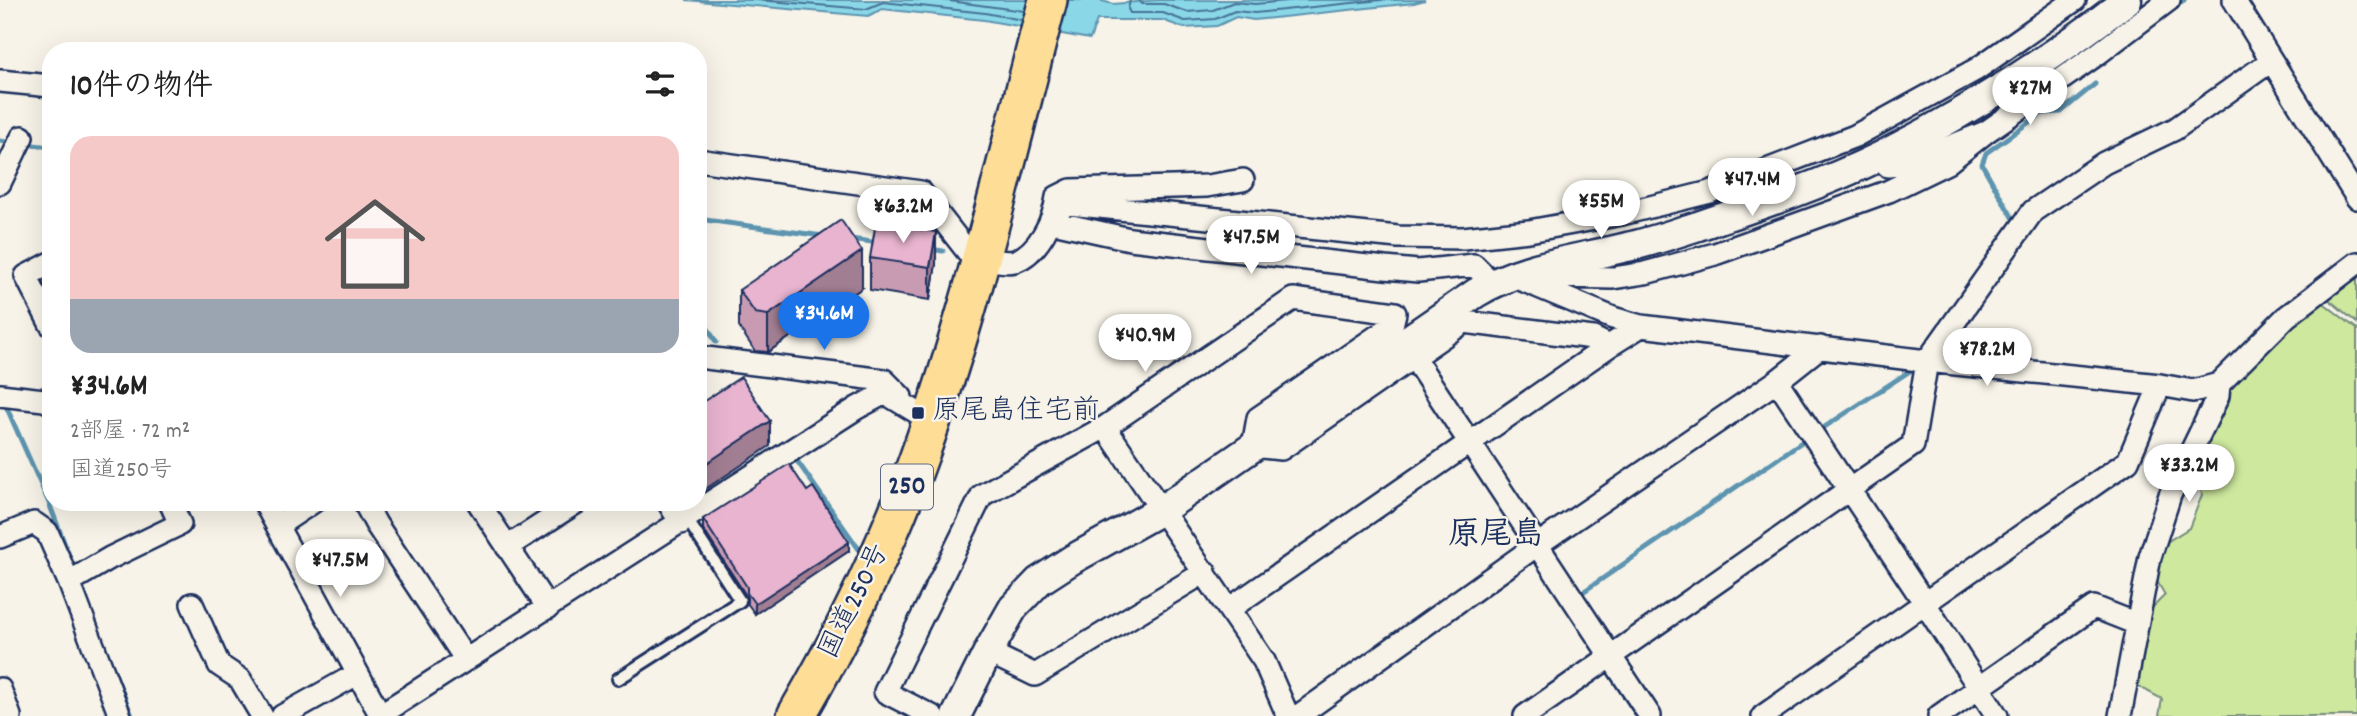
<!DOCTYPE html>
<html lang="ja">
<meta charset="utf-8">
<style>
:root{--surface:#fff;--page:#f2f2f2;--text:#222;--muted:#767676;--accent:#1a73e8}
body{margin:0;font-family:Dekko,"Klee One",sans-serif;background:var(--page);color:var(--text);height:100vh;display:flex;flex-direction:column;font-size:26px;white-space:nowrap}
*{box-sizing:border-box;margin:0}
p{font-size:23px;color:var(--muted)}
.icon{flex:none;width:38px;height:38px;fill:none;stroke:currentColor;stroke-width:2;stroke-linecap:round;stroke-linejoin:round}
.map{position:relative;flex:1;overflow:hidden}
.sheet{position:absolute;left:42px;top:42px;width:665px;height:469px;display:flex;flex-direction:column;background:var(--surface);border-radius:28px;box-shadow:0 7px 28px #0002}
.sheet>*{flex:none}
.price{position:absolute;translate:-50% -60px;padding:0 16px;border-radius:24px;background:#fff;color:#222;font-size:23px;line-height:46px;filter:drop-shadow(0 2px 4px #0008)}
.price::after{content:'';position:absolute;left:50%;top:42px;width:21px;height:16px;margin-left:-10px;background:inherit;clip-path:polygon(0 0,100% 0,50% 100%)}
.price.on{background:var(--accent);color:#fff}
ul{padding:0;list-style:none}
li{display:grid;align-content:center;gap:14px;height:371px;padding:0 28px}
li span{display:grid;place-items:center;height:217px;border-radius:21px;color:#555}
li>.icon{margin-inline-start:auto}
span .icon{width:126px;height:126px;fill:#fffc;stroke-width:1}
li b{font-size:30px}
h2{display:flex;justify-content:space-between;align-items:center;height:84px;padding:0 28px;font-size:30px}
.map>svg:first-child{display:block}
.green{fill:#cee89e;stroke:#748c7e;stroke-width:2}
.water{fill:#89d7e7;stroke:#5d94b0;stroke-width:2}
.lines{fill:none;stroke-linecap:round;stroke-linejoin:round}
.shore{stroke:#477295;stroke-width:2}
.stream{stroke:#5d94b0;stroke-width:5}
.lane-casing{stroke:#1b2f5e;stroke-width:16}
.street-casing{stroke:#1b2f5e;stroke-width:26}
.secondary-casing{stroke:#1b2f5e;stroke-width:33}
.highway-casing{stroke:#1b2f5e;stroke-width:42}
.lane{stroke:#f7f3e8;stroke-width:10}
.street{stroke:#f7f3e8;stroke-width:21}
.secondary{stroke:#f7f3e8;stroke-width:28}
.highway{stroke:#fedd96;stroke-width:37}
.wall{fill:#c89bb3;stroke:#1b2f5e;stroke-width:2}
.shaded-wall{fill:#a27e92;stroke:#1b2f5e;stroke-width:2}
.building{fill:#e8b4d0;stroke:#1b2f5e;stroke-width:2}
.poi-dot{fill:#1b2f5e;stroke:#f7f3e8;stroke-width:2.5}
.labels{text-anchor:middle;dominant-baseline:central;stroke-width:5;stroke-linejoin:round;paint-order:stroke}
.shield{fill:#f7f3e8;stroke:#5d6a87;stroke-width:2}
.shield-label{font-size:26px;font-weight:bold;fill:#1b2f5e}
.poi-label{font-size:28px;fill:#1b2f5e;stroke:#f7f3e8;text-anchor:start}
.street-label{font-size:28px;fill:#1b2f5e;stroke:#f7f3e8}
.quarter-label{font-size:32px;font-weight:bold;fill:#1b2f5e;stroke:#f7f3e8}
</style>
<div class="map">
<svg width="2357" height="716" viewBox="0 0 2357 716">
<rect width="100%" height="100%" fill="#f7f3e8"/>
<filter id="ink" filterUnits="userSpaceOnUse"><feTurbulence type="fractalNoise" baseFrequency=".0143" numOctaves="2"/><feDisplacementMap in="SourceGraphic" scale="14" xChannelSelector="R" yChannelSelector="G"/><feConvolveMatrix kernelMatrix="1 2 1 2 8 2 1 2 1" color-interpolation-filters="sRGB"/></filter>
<g filter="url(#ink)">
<path class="green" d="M2357 272V323L2326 297Z
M2321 301 2357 329V716H2159L2162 699 2134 684 2152 608 2165 595 2154 576 2162 545 2189 528 2202 495 2196 462 2233 383 2288 323Z"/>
<path class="water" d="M686 0H1098L1113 4 1158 0H1425L1414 3 1254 20 1236 17 1217 26 1184 28 1162 20H1097L1090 39 984 20 882 9 868 16Z"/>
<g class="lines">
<path class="shore" d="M757 0 866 9 883 2 985 13 1022 20
M942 0 1024 11
M1130 0 1128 9 1130 13H1163L1185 21 1215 19 1235 11 1255 13 1381 0
M1139 0 1142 4H1164L1187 12 1213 10 1234 2 1255 4 1298 0"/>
<path class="stream" d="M2173 8 2184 0
M0 141 14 143
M24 144 51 147
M698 219 823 236
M2016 224 1982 164 1986 153 2042 113 2061 112 2095 84
M851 239 879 243
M930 249 943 251
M698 312 716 342
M6 406 49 503 70 558
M1820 430 1910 371
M795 458 863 555
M1580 594 1806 439
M102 641 132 716
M1611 676 1637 716"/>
<defs>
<path id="lane" d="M618 679 740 601 687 519"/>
<path id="street" d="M2234 0 2357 198
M0 81 51 86
M1880 156 1888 166 1907 164 1986 132 2099 53 2169 0
M698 160 921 192 971 256 980 258
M0 183 22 137
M1055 210 1069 204 1398 237 1463 238 1529 231 1622 214 1710 192 1855 136 1977 69 2075 0
M1055 210 1062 224 1130 239 1385 268 1418 271 1474 265 1492 283
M992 260C999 261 1008 263 1015 261 1038 253 1054 220 1057 197L1071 190 1207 186 1243 180
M51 263 26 276 51 325
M1510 275 1613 318 1641 326 1927 361 2160 385 2193 391 2219 384 2286 317 2357 263
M1526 276 1613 278 1645 273 1715 254 1889 191 1947 163 1986 132
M698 357 884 380 901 397
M1414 358 1650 716
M1777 381 1924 602 1997 716
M0 395 44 400 51 403
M1105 427 1264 661 1288 716
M264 502 381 716
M364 502 376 524 466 660
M478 502 548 608
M668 502 681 523
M277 526 313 502
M0 537 34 523 47 532 69 582 120 716
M507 547 577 502
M69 582 110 558 180 524 170 502
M192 604 219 665 240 679 262 716
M1229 609 1609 346 1641 326
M988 652 1035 675 1205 572
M0 689 10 716
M380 715 857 408 885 393 918 413
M282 716 357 674
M932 716 885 692 982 495 1105 427 1293 299 1395 313 1392 326 1258 418 1253 446 1281 449 1464 322 1593 338 1609 346
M1298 716 1537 545 1777 381 1820 347
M1525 716 1913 445 1927 361 2033 211 2104 163 2175 129 2271 61
M1763 716 2128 461 2160 385
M1939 716 2094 607 2137 624
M2120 716 2150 557 2170 495 2218 396 2219 384"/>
<path id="secondary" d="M956 716 988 652 1013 608 1039 581 1073 559 1163 509 1476 293C1522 265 1575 260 1627 247 1651 242 1675 233 1698 226 1758 206 1824 184 1881 156 1968 112 2050 60 2127 0"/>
<path id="highway" d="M796 716C842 637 883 554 915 468 971 316 1007 157 1048 0"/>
</defs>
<use href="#lane" class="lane-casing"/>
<use href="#street" class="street-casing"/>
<use href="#secondary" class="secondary-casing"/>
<use href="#highway" class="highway-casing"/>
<use href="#lane" class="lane"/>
<use href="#street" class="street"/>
<use href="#secondary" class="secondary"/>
<use href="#highway" class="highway"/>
</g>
<path class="wall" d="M870 258 936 264 930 300 870 290Z
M862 288 768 352 755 351 739 327V290Z
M807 491 849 551 755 614 747 603V597L703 529V519Z"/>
<path class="shaded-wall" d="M936 232V264L930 300V267Z
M862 251V288L768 352V315Z
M770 421V446L698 494V469Z
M849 542V551L755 614V604Z"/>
<path class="building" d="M841 220 862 251 768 315 755 313 739 290Z
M876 222 936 232 930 267 870 258Z
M741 377 770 421 698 469V405Z
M789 464 807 491 813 487 849 542 755 604 747 593V587L703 519Z"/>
</g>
<rect class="poi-dot" x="911" y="406" width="14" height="14" rx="3.5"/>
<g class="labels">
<rect class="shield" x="881" y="464.5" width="52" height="45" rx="5"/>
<g class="shield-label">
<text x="907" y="487">250</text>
</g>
<g class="poi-label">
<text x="932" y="413">原尾島住宅前</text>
</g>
<g class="street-label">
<text transform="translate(856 602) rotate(-64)">国道250号</text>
</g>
<g class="quarter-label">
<text x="1496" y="537">原尾島</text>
</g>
</g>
</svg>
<b class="price" style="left:2030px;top:127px">¥27M</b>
<b class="price" style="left:1752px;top:218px">¥47.4M</b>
<b class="price" style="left:1601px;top:240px">¥55M</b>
<b class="price" style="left:903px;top:245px">¥63.2M</b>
<b class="price" style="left:1251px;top:276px">¥47.5M</b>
<b class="price on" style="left:824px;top:352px">¥34.6M</b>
<b class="price" style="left:1145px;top:374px">¥40.9M</b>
<b class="price" style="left:1987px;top:388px">¥78.2M</b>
<b class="price" style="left:2189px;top:504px">¥33.2M</b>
<b class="price" style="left:340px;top:599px">¥47.5M</b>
<section class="sheet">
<h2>10件の物件<svg class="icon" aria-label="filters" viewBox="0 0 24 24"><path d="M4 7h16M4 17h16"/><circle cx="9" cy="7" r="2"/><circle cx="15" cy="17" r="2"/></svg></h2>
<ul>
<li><span style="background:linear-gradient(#f6c9c9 75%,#9aa5b1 0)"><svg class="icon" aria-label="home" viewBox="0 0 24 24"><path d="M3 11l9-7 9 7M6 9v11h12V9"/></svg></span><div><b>¥34.6M</b><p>2部屋 · 72 m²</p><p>国道250号</p></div></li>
</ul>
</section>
</div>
